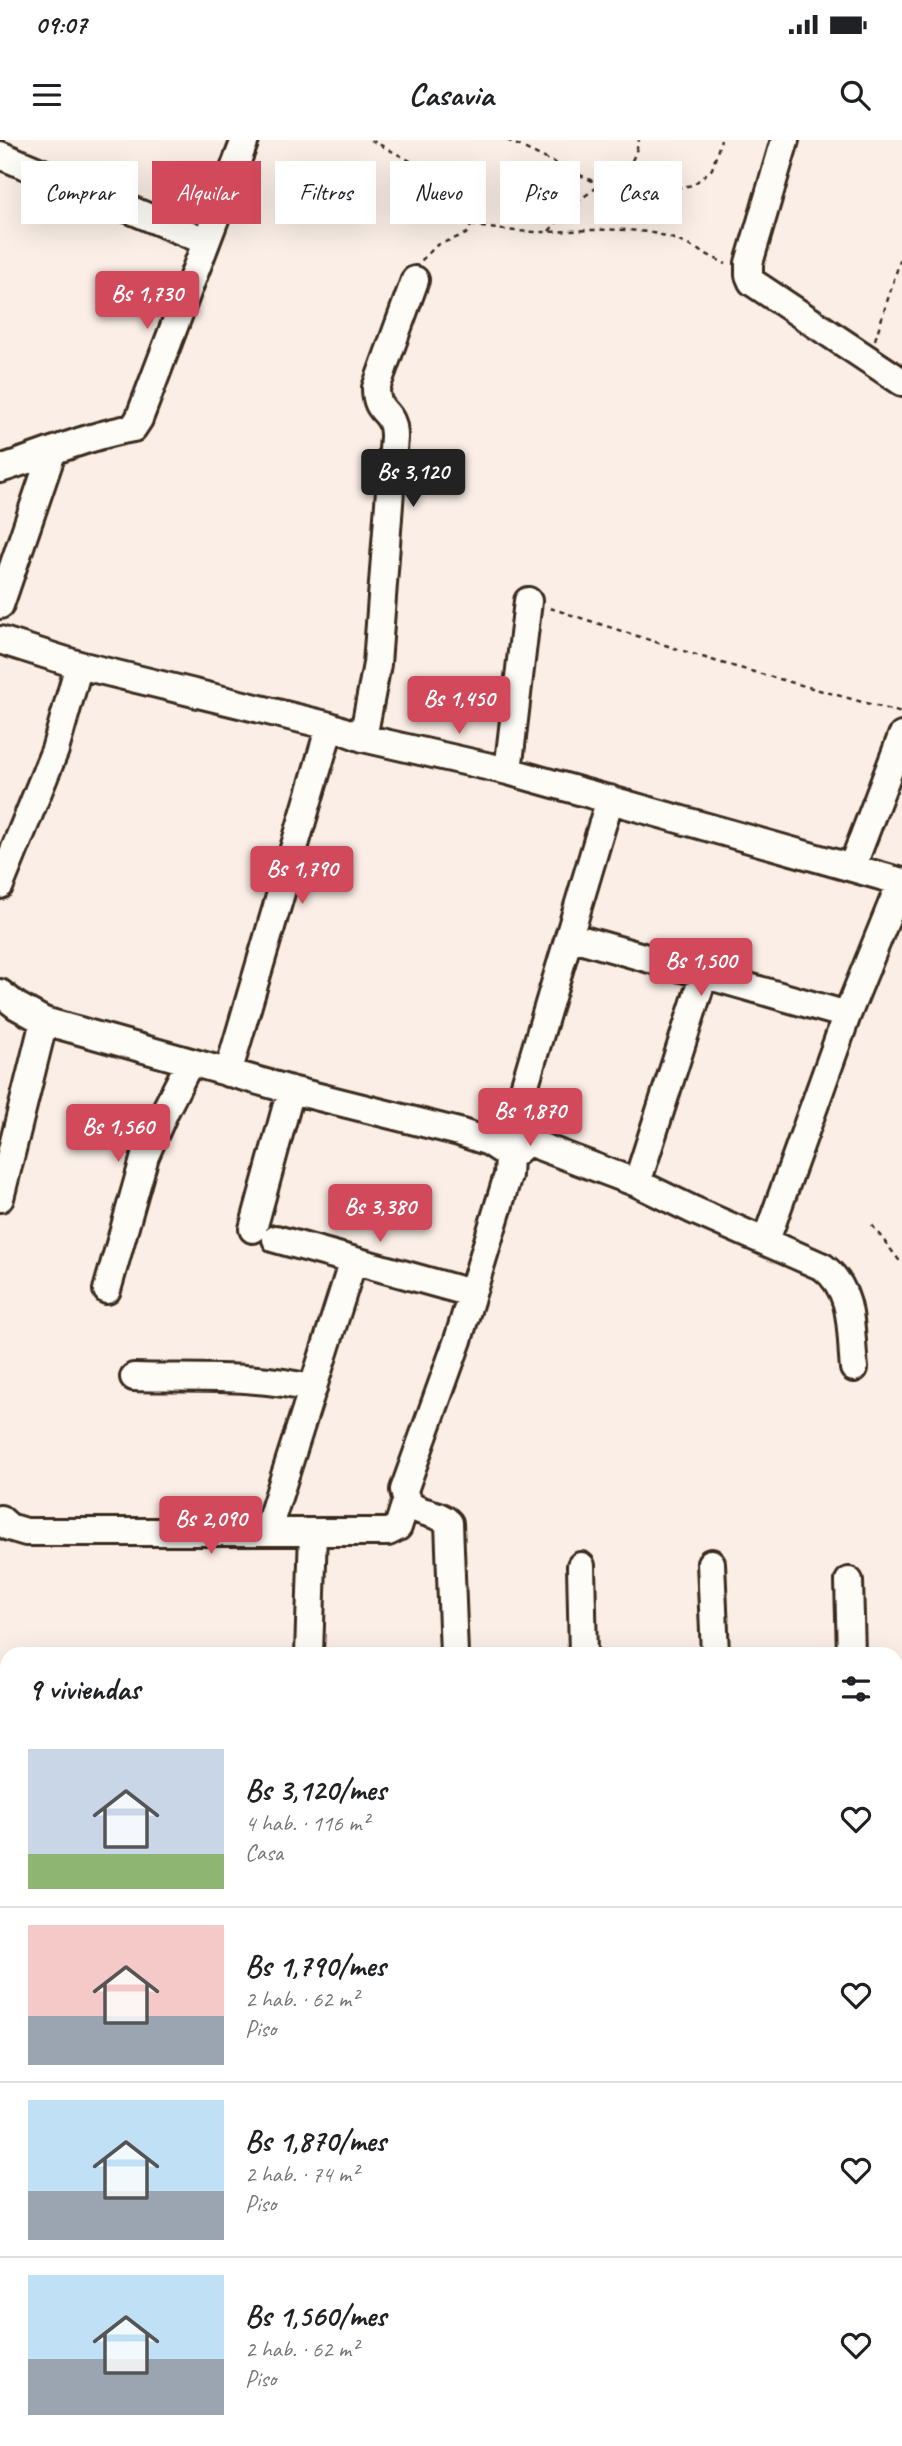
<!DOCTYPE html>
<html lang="es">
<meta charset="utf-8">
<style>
:root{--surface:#fff;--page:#f6f6f6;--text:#202124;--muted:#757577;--line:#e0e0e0;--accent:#d1495b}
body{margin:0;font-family:Caveat,sans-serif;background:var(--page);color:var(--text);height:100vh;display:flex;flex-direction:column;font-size:26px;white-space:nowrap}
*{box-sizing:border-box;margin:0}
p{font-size:23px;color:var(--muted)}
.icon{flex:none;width:38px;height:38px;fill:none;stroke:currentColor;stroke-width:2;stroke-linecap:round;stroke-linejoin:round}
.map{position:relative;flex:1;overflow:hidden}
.details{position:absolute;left:0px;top:1507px;width:903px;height:800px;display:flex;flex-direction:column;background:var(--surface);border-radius:21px 21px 0 0;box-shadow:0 7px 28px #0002}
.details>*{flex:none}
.top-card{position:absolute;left:21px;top:21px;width:861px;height:63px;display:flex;gap:14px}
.price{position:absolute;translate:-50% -60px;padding:0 16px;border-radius:7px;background:var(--accent);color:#fff;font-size:23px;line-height:46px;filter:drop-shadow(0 2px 4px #0008)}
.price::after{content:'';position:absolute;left:50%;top:42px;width:21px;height:16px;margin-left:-10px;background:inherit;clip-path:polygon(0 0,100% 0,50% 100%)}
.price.active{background:#222;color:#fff}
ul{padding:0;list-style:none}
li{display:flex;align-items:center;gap:21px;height:175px;padding:0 28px}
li+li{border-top:2px solid var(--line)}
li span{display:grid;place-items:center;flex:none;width:196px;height:140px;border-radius:0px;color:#555}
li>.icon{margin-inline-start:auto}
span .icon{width:84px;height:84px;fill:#fffc;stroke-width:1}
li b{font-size:30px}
h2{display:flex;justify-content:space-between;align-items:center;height:84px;padding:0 28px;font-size:30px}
.chip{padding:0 24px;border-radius:0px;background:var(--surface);box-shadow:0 7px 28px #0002;font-size:24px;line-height:63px}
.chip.active{background:var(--accent);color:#fff}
.status{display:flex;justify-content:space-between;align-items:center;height:49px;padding:0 35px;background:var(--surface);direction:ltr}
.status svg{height:19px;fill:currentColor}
header{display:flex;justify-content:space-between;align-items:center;height:91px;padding:0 28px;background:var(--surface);font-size:32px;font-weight:700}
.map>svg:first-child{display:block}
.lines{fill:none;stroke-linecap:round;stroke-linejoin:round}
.stream{stroke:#7391a1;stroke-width:5}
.minor-casing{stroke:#3b2a1e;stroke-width:32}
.path{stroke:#3b2a1e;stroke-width:2.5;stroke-dasharray:5 5;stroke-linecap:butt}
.minor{stroke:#fdfcf7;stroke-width:26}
</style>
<div class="status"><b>09:07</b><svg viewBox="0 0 49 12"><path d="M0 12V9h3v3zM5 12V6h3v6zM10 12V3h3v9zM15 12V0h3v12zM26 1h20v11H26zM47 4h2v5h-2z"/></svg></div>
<header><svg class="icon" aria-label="menu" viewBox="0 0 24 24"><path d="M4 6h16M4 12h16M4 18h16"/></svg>Casavia<svg class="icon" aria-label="search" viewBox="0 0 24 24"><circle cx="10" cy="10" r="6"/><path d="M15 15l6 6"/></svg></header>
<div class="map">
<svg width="902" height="2306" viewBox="0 0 902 2306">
<rect width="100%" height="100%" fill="#faeee6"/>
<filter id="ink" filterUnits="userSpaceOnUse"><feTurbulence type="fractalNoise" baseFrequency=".0143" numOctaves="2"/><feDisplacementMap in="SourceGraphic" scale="14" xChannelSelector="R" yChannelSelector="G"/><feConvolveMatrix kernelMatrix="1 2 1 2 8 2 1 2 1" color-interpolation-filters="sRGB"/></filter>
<g filter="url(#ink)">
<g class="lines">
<path class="stream" d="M0 2166 7 2169
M261 2300 268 2306"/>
<defs>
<path id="minor" d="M785 0 749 123V135L752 142 902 242
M0 15 205 101
M0 329C44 315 87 296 133 288L139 279 245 0
M0 465 52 313
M0 500 79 525 330 586 363 598 508 631 902 742
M363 598 377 524 394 297C394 267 376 277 376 248L415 140
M508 631 528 461
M852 727 902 596
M0 745 55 610 79 525
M569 796 847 875
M0 853 17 866 44 881 291 950 459 992 489 1002 506 1013 509 1018 508 1035 458 1200 404 1350C407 1377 434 1368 449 1383L454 1514
M228 933 330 586
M510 995 610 659
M509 1018 525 1004 510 995 637 1043 693 1070 823 1127C855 1151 850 1192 854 1228
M637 1043 704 834
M0 1058 44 881
M253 1089 291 950
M276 1099 471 1153
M766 1100 847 875 901 742
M107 1150 145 1016 165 971 190 922
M134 1237C191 1239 257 1234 313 1249
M0 1379 9 1387 26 1392H388L398 1387 404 1368 409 1364
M267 1392 353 1121
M711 1423 715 1514
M581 1426 583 1514
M849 1441 851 1514
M309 1514 313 1392
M896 1593H902"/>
</defs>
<use href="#minor" class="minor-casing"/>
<path class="path" d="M371 0 457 46C472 58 479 77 466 94L437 105 421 121
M507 0 601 45 660 51 693 45 712 29 721 0
M471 85C494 89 517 92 540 92 578 92 615 86 653 93 679 98 703 113 726 124
M549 91C562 77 573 64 589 53 616 33 630 39 639 0
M875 200 902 114
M550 468 718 522 902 573
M872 1085 902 1124
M0 1643C4 1687 3 1731 7 1775
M896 2046 902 2050
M896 2201 902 2206
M627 2300 634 2306
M820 2300 828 2306"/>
<use href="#minor" class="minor"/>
</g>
</g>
</svg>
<b class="price" style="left:147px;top:191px">Bs 1,730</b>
<b class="price active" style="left:413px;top:369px">Bs 3,120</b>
<b class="price" style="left:459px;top:596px">Bs 1,450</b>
<b class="price" style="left:302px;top:766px">Bs 1,790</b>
<b class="price" style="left:701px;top:858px">Bs 1,500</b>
<b class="price" style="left:530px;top:1008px">Bs 1,870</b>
<b class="price" style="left:118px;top:1024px">Bs 1,560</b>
<b class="price" style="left:380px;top:1104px">Bs 3,380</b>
<b class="price" style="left:211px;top:1416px">Bs 2,090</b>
<div class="top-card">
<a class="chip">Comprar</a>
<a class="chip active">Alquilar</a>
<a class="chip">Filtros</a>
<a class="chip">Nuevo</a>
<a class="chip">Piso</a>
<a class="chip">Casa</a>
</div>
<section class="details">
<h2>9 viviendas<svg class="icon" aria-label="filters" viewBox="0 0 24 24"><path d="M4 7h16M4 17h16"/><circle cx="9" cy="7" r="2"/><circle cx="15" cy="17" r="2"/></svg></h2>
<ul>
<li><span style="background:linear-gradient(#c9d6e8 75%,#8fb573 0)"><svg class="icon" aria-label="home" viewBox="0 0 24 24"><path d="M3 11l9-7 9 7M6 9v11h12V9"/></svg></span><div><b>Bs 3,120/mes</b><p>4 hab. · 116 m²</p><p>Casa</p></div><svg class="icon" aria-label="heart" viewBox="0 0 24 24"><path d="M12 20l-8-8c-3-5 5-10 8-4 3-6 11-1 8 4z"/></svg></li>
<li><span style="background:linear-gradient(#f6c9c9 65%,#9aa5b1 0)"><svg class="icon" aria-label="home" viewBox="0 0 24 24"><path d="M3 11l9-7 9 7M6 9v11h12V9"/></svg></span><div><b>Bs 1,790/mes</b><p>2 hab. · 62 m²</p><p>Piso</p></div><svg class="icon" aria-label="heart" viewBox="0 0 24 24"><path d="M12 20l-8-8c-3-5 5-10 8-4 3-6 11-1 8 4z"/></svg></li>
<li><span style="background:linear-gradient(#bfe0f5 65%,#9aa5b1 0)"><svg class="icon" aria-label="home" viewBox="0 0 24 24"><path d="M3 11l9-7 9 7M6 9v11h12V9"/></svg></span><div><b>Bs 1,870/mes</b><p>2 hab. · 74 m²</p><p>Piso</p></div><svg class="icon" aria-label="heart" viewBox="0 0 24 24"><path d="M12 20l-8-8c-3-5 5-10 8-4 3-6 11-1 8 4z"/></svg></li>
<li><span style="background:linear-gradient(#bfe0f5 60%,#9aa5b1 0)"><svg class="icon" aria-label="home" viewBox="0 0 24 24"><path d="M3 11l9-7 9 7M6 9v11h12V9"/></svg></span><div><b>Bs 1,560/mes</b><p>2 hab. · 62 m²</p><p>Piso</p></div><svg class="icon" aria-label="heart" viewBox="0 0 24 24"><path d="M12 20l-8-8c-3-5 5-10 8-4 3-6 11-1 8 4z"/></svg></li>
</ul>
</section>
</div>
